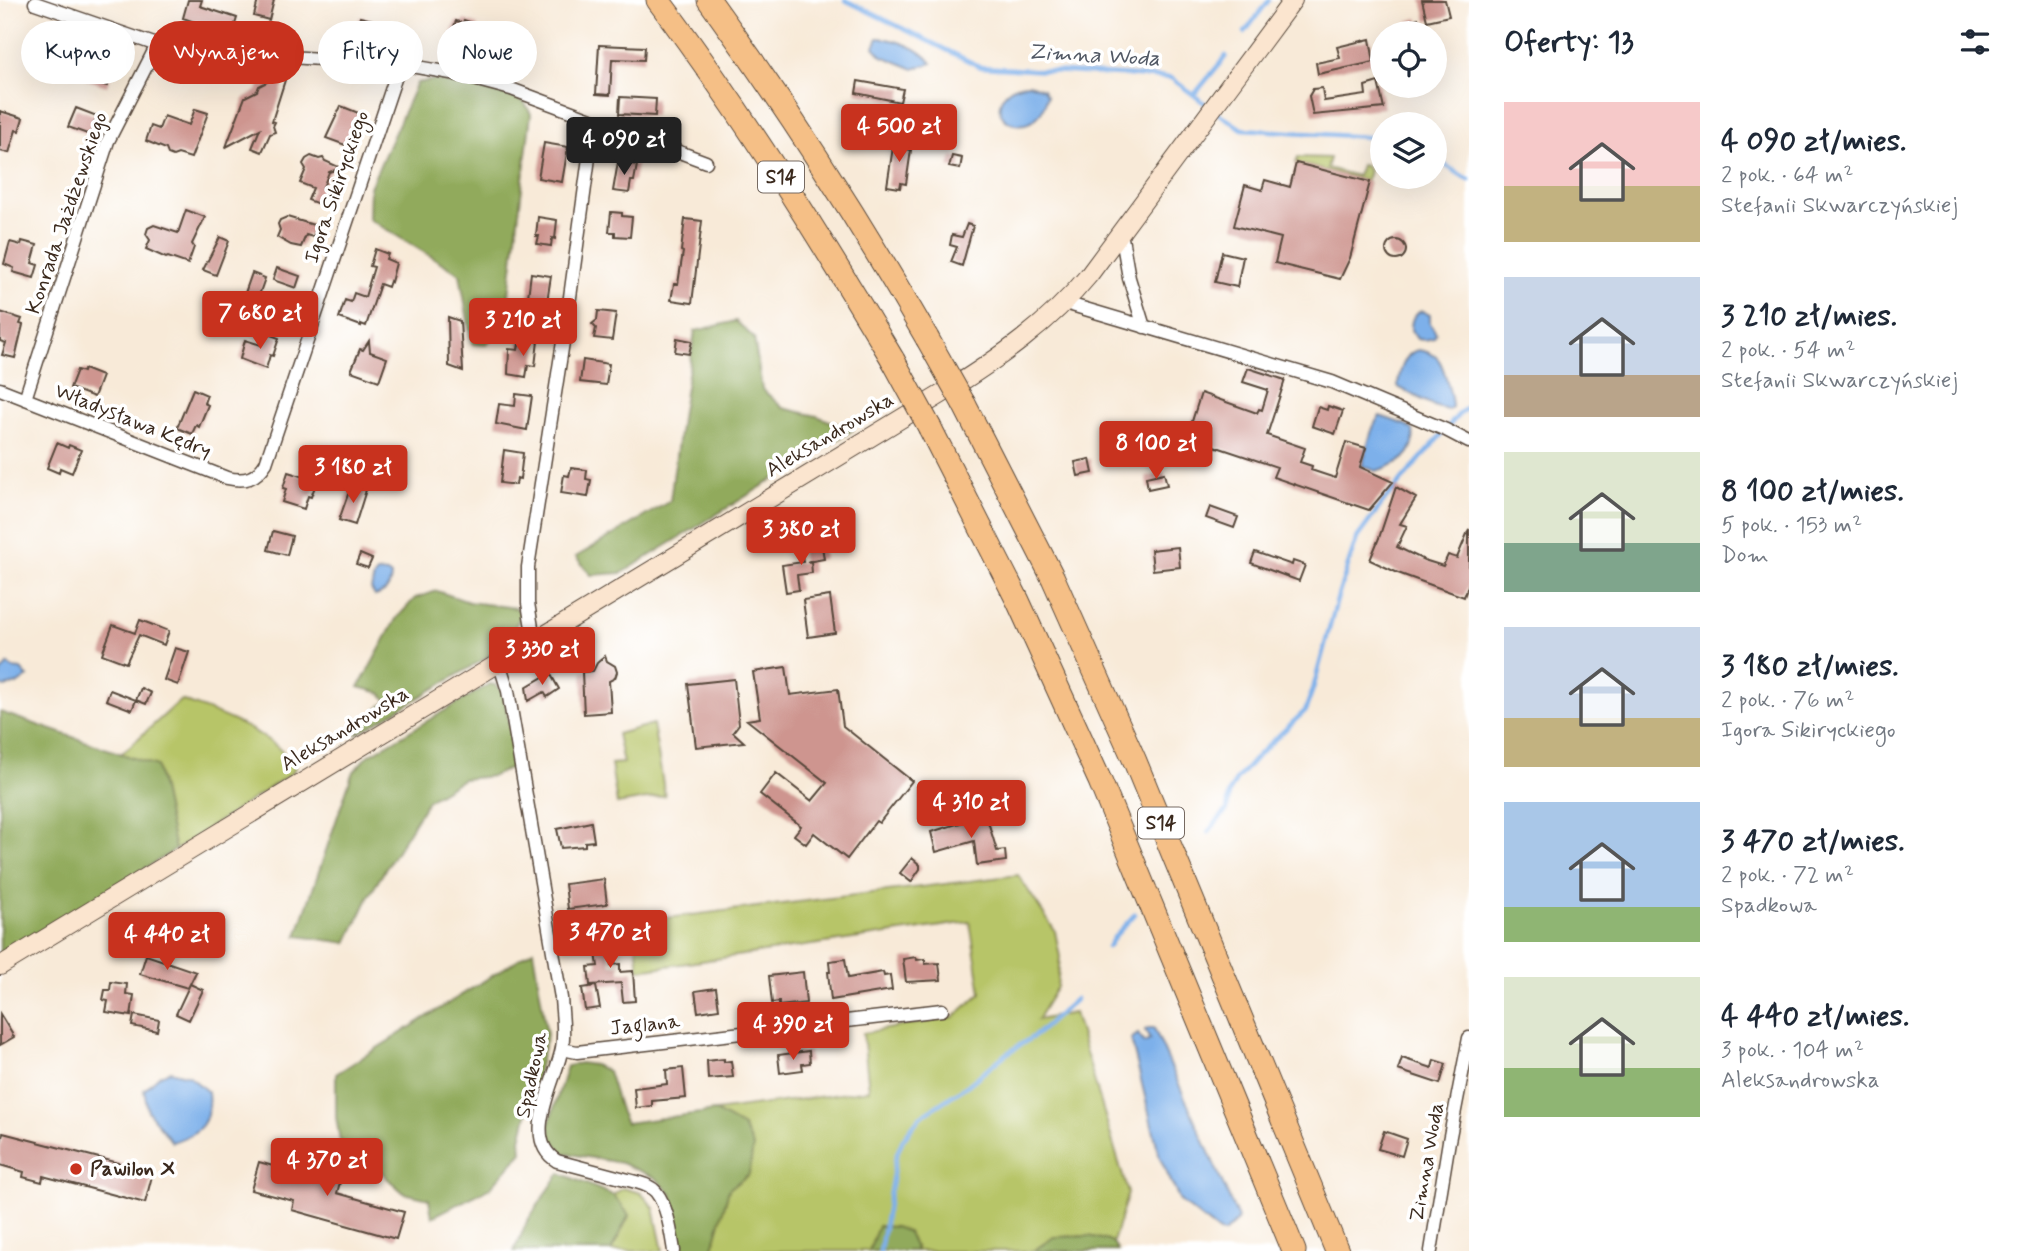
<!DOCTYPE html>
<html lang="pl">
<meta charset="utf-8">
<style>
:root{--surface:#fff;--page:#f2f2f3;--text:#1f2937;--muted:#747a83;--accent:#c8321e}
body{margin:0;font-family:Mynerve,sans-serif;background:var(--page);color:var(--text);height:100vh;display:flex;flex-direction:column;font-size:26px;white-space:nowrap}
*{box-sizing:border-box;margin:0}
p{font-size:23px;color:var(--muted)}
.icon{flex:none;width:38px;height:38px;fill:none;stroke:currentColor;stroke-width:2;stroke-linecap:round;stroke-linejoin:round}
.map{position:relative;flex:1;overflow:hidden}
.sheet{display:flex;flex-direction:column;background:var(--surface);width:560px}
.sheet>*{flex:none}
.top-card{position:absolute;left:21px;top:21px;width:665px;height:63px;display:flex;gap:14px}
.tools{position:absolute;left:1370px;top:21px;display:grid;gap:14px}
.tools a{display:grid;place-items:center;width:77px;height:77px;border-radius:50%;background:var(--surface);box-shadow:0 7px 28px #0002;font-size:35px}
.price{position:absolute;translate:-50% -60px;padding:0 16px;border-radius:7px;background:var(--accent);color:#fff;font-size:23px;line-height:46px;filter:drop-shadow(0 2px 4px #0008)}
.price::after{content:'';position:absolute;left:50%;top:42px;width:21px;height:16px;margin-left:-10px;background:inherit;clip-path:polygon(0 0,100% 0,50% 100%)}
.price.active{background:#222;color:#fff}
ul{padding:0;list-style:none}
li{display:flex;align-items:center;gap:21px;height:175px;padding:0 35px}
li span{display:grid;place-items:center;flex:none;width:196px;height:140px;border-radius:0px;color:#555}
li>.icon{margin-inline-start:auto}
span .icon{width:84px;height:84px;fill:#fffc;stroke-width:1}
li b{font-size:30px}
h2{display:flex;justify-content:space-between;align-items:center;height:84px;padding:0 35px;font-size:30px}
.tag{padding:0 24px;border-radius:32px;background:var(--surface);box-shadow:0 7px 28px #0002;font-size:24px;line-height:63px}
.tag.active{background:var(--accent);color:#fff}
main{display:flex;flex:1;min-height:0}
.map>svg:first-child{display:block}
.green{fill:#b7c567;stroke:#797842;stroke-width:2}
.forest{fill:#91aa5c;stroke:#666a3d;stroke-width:2}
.water{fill:#7db0ea;stroke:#5c6d84;stroke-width:2}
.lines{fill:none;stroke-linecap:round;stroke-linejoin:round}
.stream{stroke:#7db0ea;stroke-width:4.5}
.building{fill:#ce958f}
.minor-casing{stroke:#57473a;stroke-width:15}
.secondary-casing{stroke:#57473a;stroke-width:20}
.motorway-casing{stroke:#57473a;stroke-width:25}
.minor{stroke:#fff;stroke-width:12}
.secondary{stroke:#fbe5cf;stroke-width:18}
.motorway{stroke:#f5bf86;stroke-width:23}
.motorway-bridge-casing{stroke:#57473a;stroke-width:25;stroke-linecap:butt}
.motorway-bridge{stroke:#f5bf86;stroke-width:23}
.poi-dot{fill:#c8321e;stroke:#fff;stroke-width:2.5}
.labels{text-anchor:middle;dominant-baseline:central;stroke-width:7;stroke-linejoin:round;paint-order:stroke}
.shield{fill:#fff;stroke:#766a62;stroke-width:2}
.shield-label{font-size:19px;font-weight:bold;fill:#3b2a1e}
.street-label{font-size:21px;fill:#3b2a1e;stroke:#fff}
.poi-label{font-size:21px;font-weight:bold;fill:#3b2a1e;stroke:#fff;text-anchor:start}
.water-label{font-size:23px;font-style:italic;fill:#525965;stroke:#fff}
</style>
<main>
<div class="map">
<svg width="1469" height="1251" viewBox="0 0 1469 1251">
<rect width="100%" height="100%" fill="#fff"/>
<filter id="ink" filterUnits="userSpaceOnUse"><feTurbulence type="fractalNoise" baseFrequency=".0143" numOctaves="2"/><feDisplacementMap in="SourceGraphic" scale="14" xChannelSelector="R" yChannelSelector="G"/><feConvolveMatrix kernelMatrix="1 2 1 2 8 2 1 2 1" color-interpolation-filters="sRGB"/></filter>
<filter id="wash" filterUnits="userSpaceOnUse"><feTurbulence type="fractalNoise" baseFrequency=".00686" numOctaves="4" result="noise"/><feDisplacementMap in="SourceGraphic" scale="28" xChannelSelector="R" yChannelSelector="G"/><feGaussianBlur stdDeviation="1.57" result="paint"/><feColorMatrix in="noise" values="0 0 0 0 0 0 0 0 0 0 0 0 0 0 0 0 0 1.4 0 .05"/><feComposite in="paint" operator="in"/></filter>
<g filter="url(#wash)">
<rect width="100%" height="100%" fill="#f8ead8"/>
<path class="green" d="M1298 157 1330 158 1327 168 1357 176 1361 165 1366 166 1369 171 1366 181 1296 163Z
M181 700C222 716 268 730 296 766L292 773 175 850 157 766 121 754Z
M653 724 665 796 617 804 611 764 623 763 617 734Z
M1018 875 1055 931 1060 957 1057 987 1037 1020 1074 1013 1128 1193 1113 1242 1089 1236 1054 1237 1033 1251H916V1247L879 1226 869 1251H712L729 1189 749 1174 743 1127 715 1111 869 1090 863 1033 954 1017 981 993 970 922 639 970 634 922Z
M623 1188 641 1193 654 1208 663 1251H611L629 1216 613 1195Z"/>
<path class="forest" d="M435 80 502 92 524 102 531 114 506 319 487 345 472 344 460 274 369 219 370 187 417 83Z
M736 321 754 338 762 389 783 408 817 416 853 430 622 573 591 575 576 557 670 501 682 411 695 331Z
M437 591 469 602 516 608 522 614 503 648 357 734 365 720 387 701 381 693 359 687 396 619 415 598Z
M490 684 495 685 503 692 517 765 493 776 463 779 428 800 369 896 347 943 297 936 352 774 366 757Z
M0 712 157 766 175 850 0 957Z
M533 950 547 1035 521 1139 522 1152 490 1188 432 1217 429 1199 404 1193 388 1179 368 1153 340 1141 336 1117V1074Z
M580 1063 594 1065 608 1071 621 1113 626 1123 715 1111 743 1127 753 1146 749 1174 729 1189 712 1251H682L672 1195 656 1178 621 1163 564 1153 552 1140 549 1124 567 1066Z
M560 1173 613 1195 629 1215 611 1251H514L528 1220Z
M878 1226 895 1227 908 1232 916 1251H869Z
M1089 1236 1113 1242 1118 1251H1033L1054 1237Z"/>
<path class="water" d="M878 38C896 39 921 48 932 63L914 69 882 56 874 47Z
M1029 84 1043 89 1047 96C1039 143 984 124 1004 95 1010 87 1019 84 1029 84Z
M1422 311 1430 315V323L1436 333 1434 338 1425 340 1417 339 1411 330C1411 320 1413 314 1422 311Z
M1418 350C1425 351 1433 353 1438 359 1444 366 1452 398 1452 407L1448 410 1436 407 1398 387C1399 373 1404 353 1418 350Z
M1380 416 1406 425 1413 430C1417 457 1398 464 1376 471L1362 466C1367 451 1370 427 1380 416Z
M378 572 387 573 391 576C390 588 386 593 375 596L371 589 374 577Z
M8 664 12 668 21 669 28 677 18 684 4 687 0 684V673Z
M1148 1028H1154L1238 1218 1236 1222 1224 1233 1219 1232 1180 1201 1160 1158 1131 1039 1138 1034 1144 1043 1150 1040 1145 1030Z
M170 1071 189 1076 208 1092C211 1123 201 1133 172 1142L148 1111 144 1090 160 1075Z"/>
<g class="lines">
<path class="stream" d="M845 0 981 67 1171 78 1207 105
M1245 32 1269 0
M1194 95 1226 56
M1215 111 1242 129 1382 138
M1435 159 1469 180
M1208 832 1227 810 1229 793 1236 780 1259 754 1305 711 1313 689 1338 596 1357 538 1384 501 1460 413 1469 406
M1108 947 1115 936 1135 914
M880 1251 896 1156 903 1139 920 1117 968 1085 1006 1054 1037 1034 1076 999"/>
</g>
<g id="blocks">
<path class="building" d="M188 0H202L200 6 237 18 232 34 221 30 220 34 199 27 201 24 183 18Z
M258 0H274L269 20 254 16Z
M1422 0H1445L1449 16 1427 21Z
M360 17 394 25 388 45 355 36Z
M1418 18 1422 33H1410L1408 21Z
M464 20 478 25 471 45 450 37 456 21 463 23Z
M1370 39 1374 62 1318 74 1316 63 1340 58 1337 47Z
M599 45 645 47 644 60 612 59 610 95 596 94Z
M90 63 112 70 107 86 85 79Z
M271 74 285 80 272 121 275 122 273 126 275 132 270 134 262 152 252 148 260 129 226 147 245 97 257 91 259 86 267 82Z
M858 81 903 89 900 102 856 93Z
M1378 82 1384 108 1313 115 1309 96 1313 89 1322 88 1324 101 1366 95 1365 86Z
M620 97 656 99 655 116 619 114Z
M341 106 361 114 348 146 326 138Z
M76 108 97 116 90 135 68 127Z
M195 109 208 113 191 158 178 154 173 156 168 154 166 149 146 141 151 126 159 129 164 116 189 125Z
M0 111 23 118 19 131 16 130 9 153 0 151Z
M897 139 908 141 907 149 911 150 906 184 901 183 900 188 887 186 893 147H895Z
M544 143 568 147 562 182 538 178Z
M311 156 319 159 323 158 325 161 341 168 329 172 322 190 329 193 324 206 308 200 313 188 300 183 306 169 303 164 306 159Z
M952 156 962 158 960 169 949 167Z
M618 162 637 165 634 181H631L629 193 613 191Z
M1296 163 1370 182 1350 258 1340 279 1275 263 1281 238 1234 226 1245 185 1262 190 1265 180 1290 187Z
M186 210 205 217 192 244 194 247 188 264 168 257 166 258 146 249 150 240 146 234 148 228 154 225 178 233Z
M611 212 622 213V216L632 217 630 237 615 236V232H609Z
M287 217 317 226 313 237 306 235 301 247 291 245 277 237 280 230 278 224 280 220Z
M538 217 557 220 555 239 552 238 551 246 537 244 539 236H536Z
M685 219 702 221 692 303 671 300 674 284H678L683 252 681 251Z
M967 224 973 226 962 266 951 262 957 247 950 245 952 235 962 237Z
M220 237 229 241 216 275 203 270Z
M1386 250a10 10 0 1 1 20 0a10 10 0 1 1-20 0Z
M22 241 37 245 32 263 38 265 34 278 13 272 14 268 4 264 10 242 21 245Z
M375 249 388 254 386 259 396 263 391 282 390 281 388 287 380 284 366 326 361 324V326L339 318 345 300 351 302 354 293 365 297 374 267 370 266Z
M1222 252 1243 257 1237 287 1215 282Z
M277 268 300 276 296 288 273 280Z
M252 273 265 278 257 301 244 296Z
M531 273 551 276 546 308 527 305Z
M598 311 616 313 612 340 594 338 596 328 592 324 597 320Z
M0 312 22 319 20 324 23 325 15 358 2 355 6 343 0 341Z
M448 317 460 321 463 371 449 366Z
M265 333 279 338 273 356 270 355 266 369 240 359 245 340 261 345Z
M677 338 692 341 689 354 675 352Z
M520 339 538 341 535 366 528 365 526 377 508 374 509 349 518 350Z
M369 341 370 352 387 358 379 381 351 371 360 349 363 350Z
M583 360 609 364 606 385 580 382Z
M1248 368 1285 380 1267 435 1305 448 1300 462 1312 466 1311 470 1335 478 1346 442 1366 448 1360 467 1393 482 1369 510 1273 477 1277 467 1187 437 1201 393 1257 413 1259 409 1262 410 1268 390 1243 382Z
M84 369 102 376 94 397 70 388 77 370 83 372Z
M193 389 207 395 204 403 208 405 199 427 196 425 192 434 177 428Z
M516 394 532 396 527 430 496 424 499 404 515 406Z
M1328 406 1343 411 1335 434 1312 426 1318 407 1327 410Z
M57 443 68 448 69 445 81 450 72 473 60 468 59 473 47 468Z
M504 450 523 453 520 479 517 478 516 485 500 483Z
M1090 459 1093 473 1078 476 1075 462Z
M571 468 587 470 586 479 591 480 588 497 561 493 564 475 569 476Z
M288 472 317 481 311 497 308 496 304 509 282 502 286 489 283 488Z
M1164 473 1167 485 1148 489 1146 477Z
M351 486 366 490 355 525 339 520Z
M1396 487 1416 498 1400 524 1407 526 1397 547 1424 560 1443 566 1448 555 1457 558 1469 529V583L1464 597 1398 573 1370 560 1379 538Z
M1210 507 1238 517 1234 528 1206 518Z
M831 517H850V530H831Z
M273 531 292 536 287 555 268 550Z
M822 546 824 559 807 562 811 561 812 573 797 575 799 590 786 592 782 565 803 562 801 549Z
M1178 547 1180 567 1153 570 1151 550Z
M1255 552 1292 565 1293 561 1305 565 1299 581 1251 563Z
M360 554 372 559 368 568 356 564Z
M830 596 835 633 808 637 803 600Z
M140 620 169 631 164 645 139 635 126 663 102 654 113 625 135 633Z
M175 648 189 652 178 685 164 680Z
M605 656 607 661 615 666 617 672 615 678 609 681 611 712 584 714 582 672 593 671 597 663Z
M786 667 790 695 838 689 843 726 912 781 879 823 876 821 847 859 814 833 806 844 794 835 801 826 760 794 776 773 812 801 827 783 747 720 760 718 753 672Z
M550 673 559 689 547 697 544 692 528 701 526 687Z
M734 679 739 724 733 732 744 742 696 747 688 684Z
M141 688 151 693 146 704 136 700Z
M110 690 136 700 132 710 106 700Z
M986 815 997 851 1005 850 1006 861 977 865 974 841 936 852 931 832Z
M591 822 594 841 585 842V846L561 848 557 829Z
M912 858 920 865V869L911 882 900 873Z
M604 879 607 904 568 909 565 884Z
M606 932 611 965 620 964V972L633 971 635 1001 623 1002 621 983 590 985 588 967 598 966 593 934Z
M146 955 196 972 188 988 140 974Z
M916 957 917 960 925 959V964L939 963 941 980 906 982 903 959Z
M845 959 848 978 883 972 884 976 890 975 892 990 831 1000 828 972H830L829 961Z
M803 972 806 1003 779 1006V1002L772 1003 769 976Z
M111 982 127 984 126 994 134 995 131 1016 106 1012 108 1001 103 1000 105 990H110Z
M190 984 203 990 189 1020 176 1014Z
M596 986 600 1008 585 1010 582 988Z
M716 988 719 1009 698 1012 695 991Z
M0 1014 14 1037 0 1045Z
M134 1015 159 1020 157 1031 132 1026Z
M809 1051 810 1063 802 1064 803 1070 780 1073 778 1055Z
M1402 1058 1432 1068 1434 1060 1446 1064 1440 1084 1398 1070Z
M724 1059V1062L731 1061 733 1077 708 1079 707 1061Z
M683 1068 686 1098 652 1101V1106L636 1108 634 1088 667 1084 666 1070Z
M1384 1131 1407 1139 1402 1156 1378 1149Z
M3 1133 153 1172 145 1203 43 1176 42 1182 23 1177 24 1172 0 1165V1146Z
M335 1147 349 1150 337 1193 404 1212 396 1239 292 1210 294 1201 251 1190 259 1162 326 1181Z"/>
</g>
</g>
<g filter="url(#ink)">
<use href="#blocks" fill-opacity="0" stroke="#57473a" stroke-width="2"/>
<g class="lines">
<defs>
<path id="minor" d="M35 3 157 45 193 51 400 64 451 73 511 89 706 162
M1121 232 1129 278 1144 327
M1065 303 1332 382 1446 430 1469 442
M0 389 227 478C245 482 256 479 266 463L400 64
M25 399 108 141 157 45
M534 640 528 603V567L570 297 594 121
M499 662 508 691 561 998C562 1015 565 1032 562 1048 556 1081 520 1139 557 1161L636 1182C643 1184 651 1186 656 1192 668 1207 671 1233 674 1251
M562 1049 577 1052 942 1010
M1431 1251 1449 1141 1469 1038"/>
<path id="secondary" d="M0 966 945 392C998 359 1049 324 1089 275L1293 0"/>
<path id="motorway" d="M658 0C744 115 820 237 893 360
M709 0C788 109 860 221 927 338
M964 404 1053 578 1134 759 1337 1251
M930 428 1018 601 1100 781 1294 1251"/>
</defs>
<use href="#minor" class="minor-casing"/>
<use href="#secondary" class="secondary-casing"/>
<use href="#motorway" class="motorway-casing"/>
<use href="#minor" class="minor"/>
<use href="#secondary" class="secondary"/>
<use href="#motorway" class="motorway"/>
<defs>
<path id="motorway-bridge" d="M927 338 964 404
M893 360 930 428"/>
</defs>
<use href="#motorway-bridge" class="motorway-bridge-casing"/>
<use href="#motorway-bridge" class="motorway-bridge"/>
</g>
</g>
<circle class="poi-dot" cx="76" cy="1169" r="7"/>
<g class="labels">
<g class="shield">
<rect x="758" y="161.5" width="46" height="31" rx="5"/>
<rect x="1138" y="807.5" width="46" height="31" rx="5"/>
</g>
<g class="shield-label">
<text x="781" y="177">S14</text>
<text x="1161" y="823">S14</text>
</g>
<g class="street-label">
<text transform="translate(337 187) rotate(-71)">Igora Sikiryckiego</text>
<text transform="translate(67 213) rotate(-71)">Konrada Jażdżewskiego</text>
<text transform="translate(133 421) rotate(22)">Władysława Kędry</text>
<text transform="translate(830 435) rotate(-31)">Aleksandrowska</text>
<text transform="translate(345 729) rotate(-31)">Aleksandrowska</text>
<text transform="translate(645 1025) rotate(-6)">Jaglana</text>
<text transform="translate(532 1075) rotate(-78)">Spadkowa</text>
<text transform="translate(1427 1162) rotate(-80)">Zimna Woda</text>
</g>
<g class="poi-label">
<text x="90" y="1169">Pawilon X</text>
</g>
<g class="water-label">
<text transform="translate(1094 56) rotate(3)">Zimna Woda</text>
</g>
</g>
</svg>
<div class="tools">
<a><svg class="icon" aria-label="locate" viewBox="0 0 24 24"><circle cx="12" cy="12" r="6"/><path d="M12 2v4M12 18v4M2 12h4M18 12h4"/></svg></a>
<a><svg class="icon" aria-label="layers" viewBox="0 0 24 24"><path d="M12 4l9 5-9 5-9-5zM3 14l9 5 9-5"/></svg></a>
</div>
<b class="price" style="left:899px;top:164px">4 500 zł</b>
<b class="price active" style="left:624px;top:177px">4 090 zł</b>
<b class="price" style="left:260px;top:351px">7 680 zł</b>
<b class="price" style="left:523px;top:358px">3 210 zł</b>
<b class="price" style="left:1156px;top:481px">8 100 zł</b>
<b class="price" style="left:353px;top:505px">3 180 zł</b>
<b class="price" style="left:801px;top:567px">3 380 zł</b>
<b class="price" style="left:542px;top:687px">3 330 zł</b>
<b class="price" style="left:971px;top:840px">4 310 zł</b>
<b class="price" style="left:610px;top:970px">3 470 zł</b>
<b class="price" style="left:167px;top:972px">4 440 zł</b>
<b class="price" style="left:793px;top:1062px">4 390 zł</b>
<b class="price" style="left:327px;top:1198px">4 370 zł</b>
<div class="top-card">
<a class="tag">Kupno</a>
<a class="tag active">Wynajem</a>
<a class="tag">Filtry</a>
<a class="tag">Nowe</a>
</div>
</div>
<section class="sheet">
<h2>Oferty: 13<svg class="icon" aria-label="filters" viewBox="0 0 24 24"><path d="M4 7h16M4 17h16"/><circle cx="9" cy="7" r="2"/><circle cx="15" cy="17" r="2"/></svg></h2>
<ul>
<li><span style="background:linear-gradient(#f6c9c9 60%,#c2b280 0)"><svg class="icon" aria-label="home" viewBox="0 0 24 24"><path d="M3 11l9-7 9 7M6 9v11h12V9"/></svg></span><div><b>4 090 zł/mies.</b><p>2 pok. · 64 m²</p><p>Stefanii Skwarczyńskiej</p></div></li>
<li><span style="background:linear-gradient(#c9d6e8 70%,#b9a48a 0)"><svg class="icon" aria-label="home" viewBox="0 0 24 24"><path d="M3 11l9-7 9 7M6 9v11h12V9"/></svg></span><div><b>3 210 zł/mies.</b><p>2 pok. · 54 m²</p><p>Stefanii Skwarczyńskiej</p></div></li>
<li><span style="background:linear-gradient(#dfe7d0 65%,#7fa58c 0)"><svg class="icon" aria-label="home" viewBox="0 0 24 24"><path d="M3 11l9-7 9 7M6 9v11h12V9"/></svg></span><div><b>8 100 zł/mies.</b><p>5 pok. · 153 m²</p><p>Dom</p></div></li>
<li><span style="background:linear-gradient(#c9d6e8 65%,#c2b280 0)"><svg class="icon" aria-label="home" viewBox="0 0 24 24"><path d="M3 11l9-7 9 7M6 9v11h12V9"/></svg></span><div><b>3 180 zł/mies.</b><p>2 pok. · 76 m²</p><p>Igora Sikiryckiego</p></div></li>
<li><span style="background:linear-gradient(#a9c7e8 75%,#8fb573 0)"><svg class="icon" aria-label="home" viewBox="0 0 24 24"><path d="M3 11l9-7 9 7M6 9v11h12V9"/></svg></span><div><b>3 470 zł/mies.</b><p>2 pok. · 72 m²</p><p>Spadkowa</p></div></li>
<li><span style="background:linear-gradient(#dfe7d0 65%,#8fb573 0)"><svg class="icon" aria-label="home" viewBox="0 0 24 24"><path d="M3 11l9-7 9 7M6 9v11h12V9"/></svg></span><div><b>4 440 zł/mies.</b><p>3 pok. · 104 m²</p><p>Aleksandrowska</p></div></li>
</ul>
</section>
</main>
